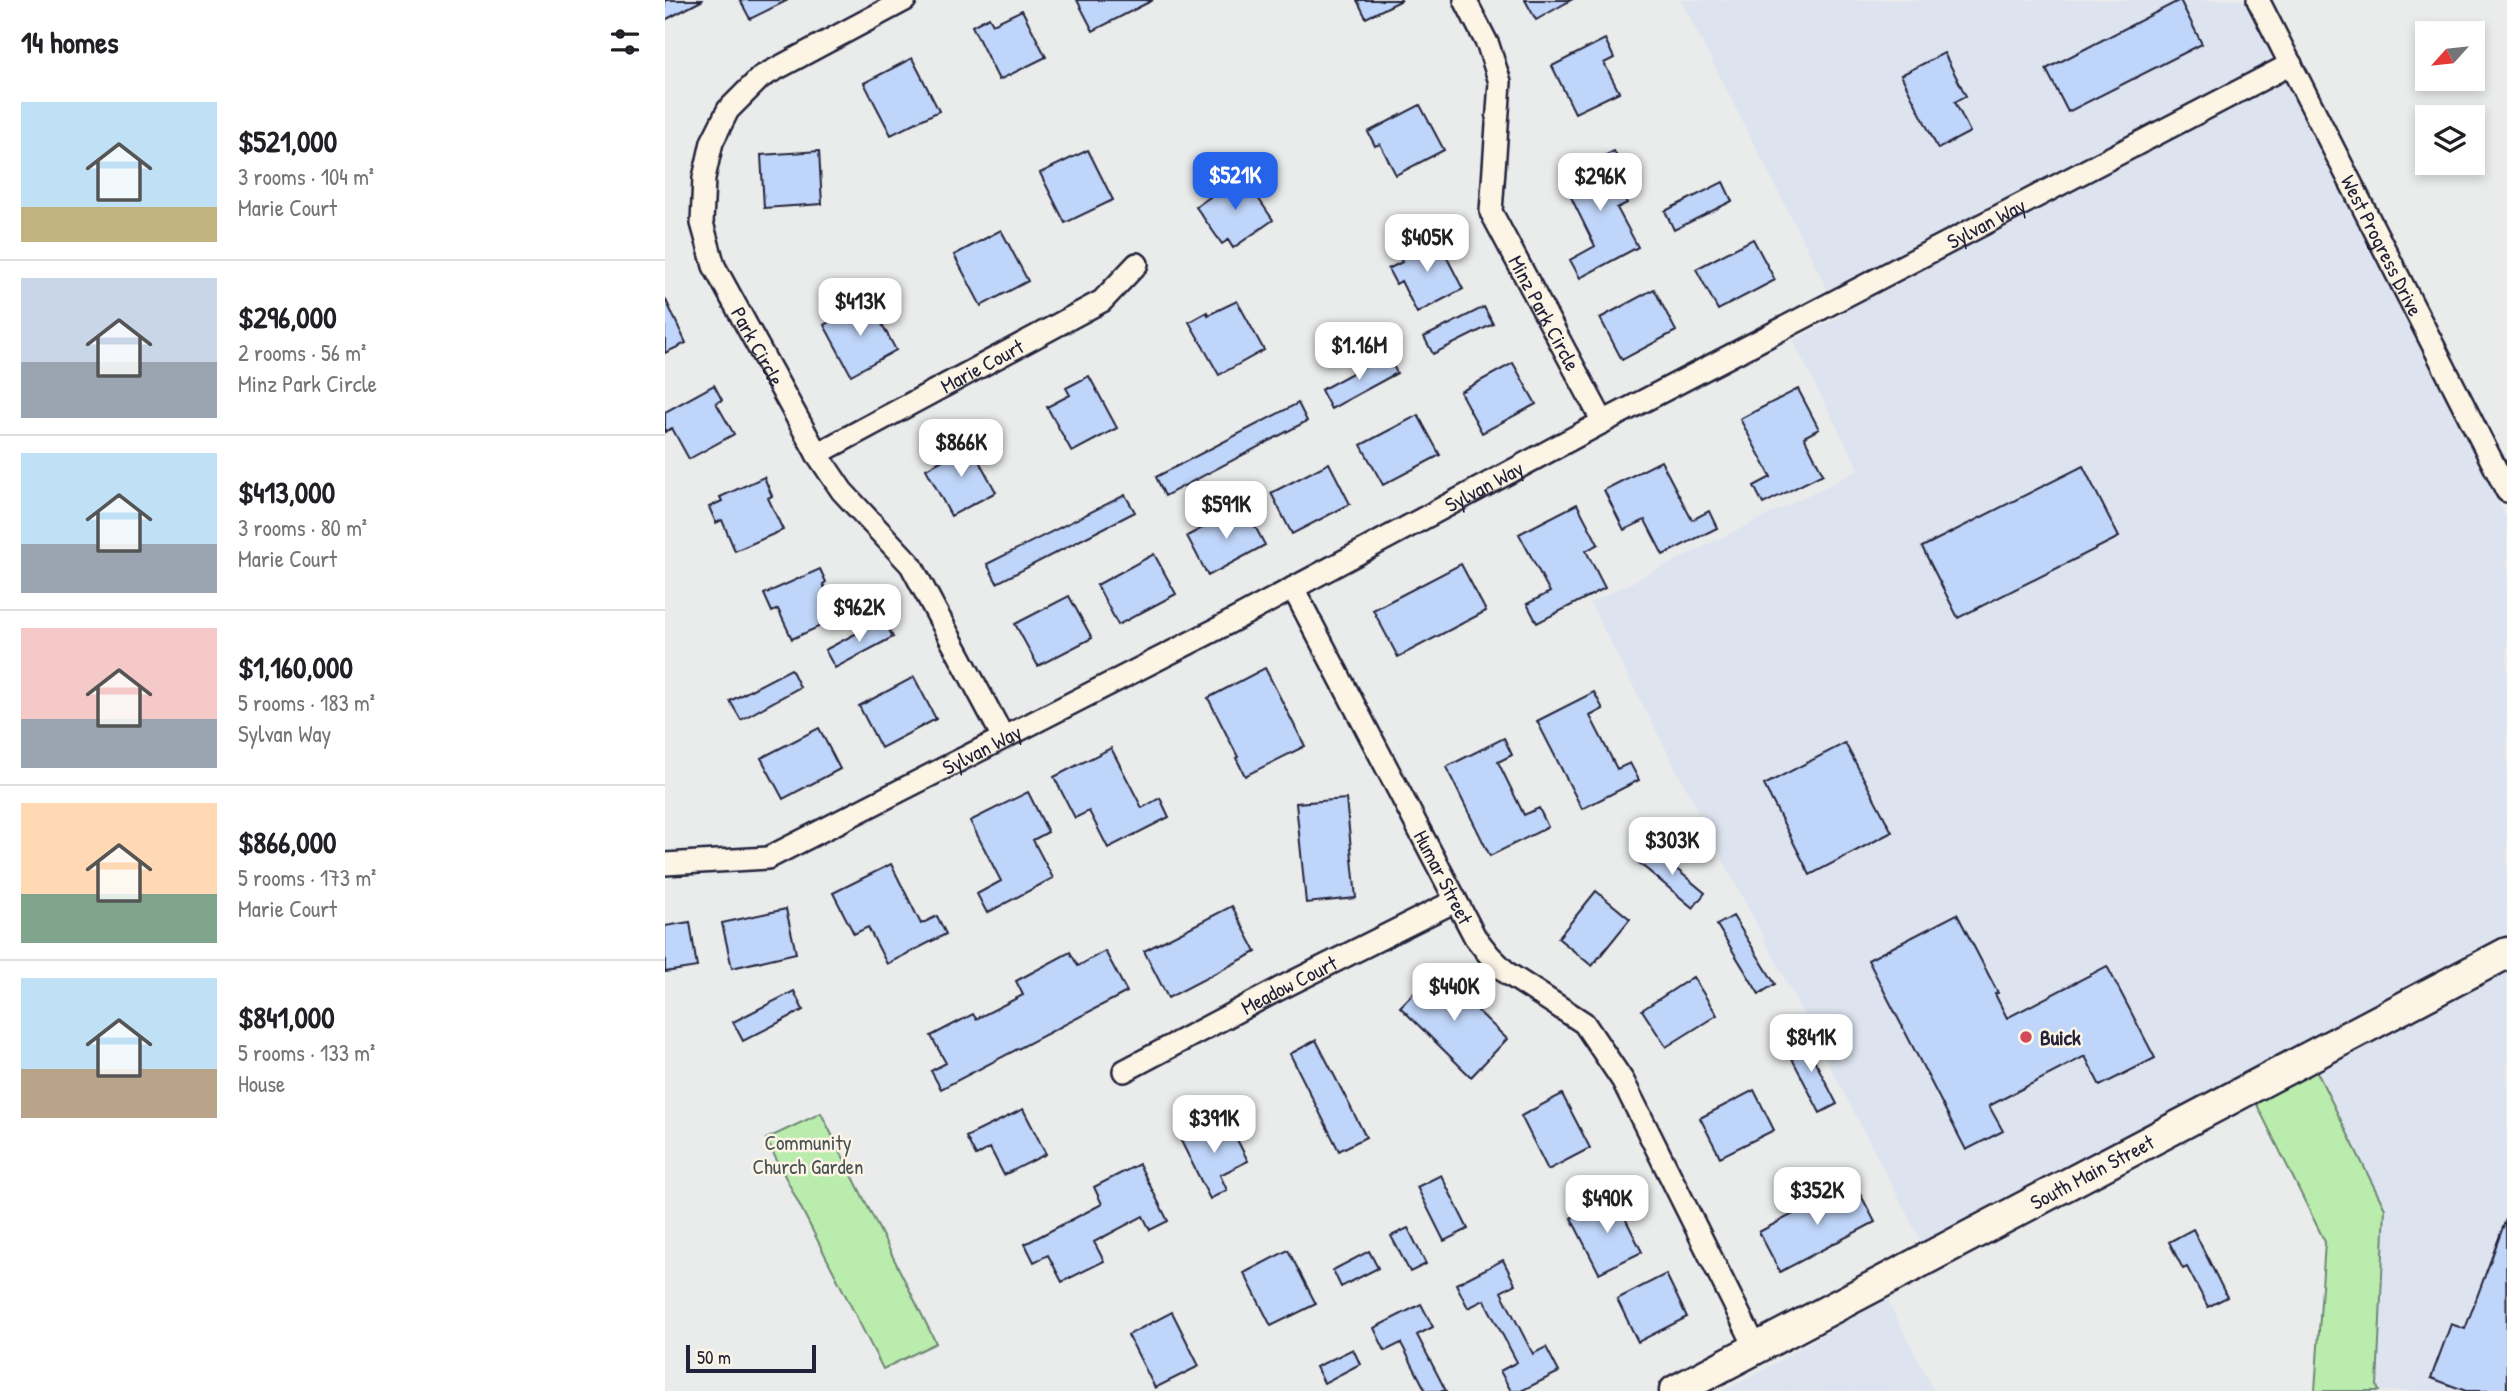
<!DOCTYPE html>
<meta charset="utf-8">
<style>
:root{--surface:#fff;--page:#f6f6f6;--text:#202124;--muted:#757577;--line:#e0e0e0;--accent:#2563eb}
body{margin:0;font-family:"Patrick Hand",sans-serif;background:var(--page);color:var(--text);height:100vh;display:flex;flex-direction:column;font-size:26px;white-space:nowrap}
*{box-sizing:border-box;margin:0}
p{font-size:23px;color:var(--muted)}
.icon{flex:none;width:38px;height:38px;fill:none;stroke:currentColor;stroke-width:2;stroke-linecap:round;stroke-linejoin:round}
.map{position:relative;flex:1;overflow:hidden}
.details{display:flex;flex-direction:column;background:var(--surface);width:665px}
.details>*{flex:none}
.needle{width:46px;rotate:243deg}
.buttons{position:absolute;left:1750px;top:21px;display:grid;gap:14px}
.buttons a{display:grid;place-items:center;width:70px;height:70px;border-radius:0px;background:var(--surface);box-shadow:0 4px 10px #0003;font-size:35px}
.scale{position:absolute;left:21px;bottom:18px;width:130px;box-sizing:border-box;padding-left:7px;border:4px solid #22223b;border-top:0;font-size:19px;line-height:24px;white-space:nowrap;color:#22223b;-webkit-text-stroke:5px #fcf5e5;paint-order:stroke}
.price{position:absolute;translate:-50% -60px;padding:0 16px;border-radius:14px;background:#fff;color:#222;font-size:23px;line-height:46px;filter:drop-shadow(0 2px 4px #0008)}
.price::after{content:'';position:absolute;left:50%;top:42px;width:21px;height:16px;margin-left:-10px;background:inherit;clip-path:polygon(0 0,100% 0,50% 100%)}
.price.current{background:var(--accent);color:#fff}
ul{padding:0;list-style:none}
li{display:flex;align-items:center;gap:21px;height:175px;padding:0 21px}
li+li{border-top:2px solid var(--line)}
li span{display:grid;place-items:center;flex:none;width:196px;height:140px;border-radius:0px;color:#555}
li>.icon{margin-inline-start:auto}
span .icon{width:84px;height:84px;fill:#fffc;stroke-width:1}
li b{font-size:30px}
h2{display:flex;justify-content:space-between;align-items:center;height:84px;padding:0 21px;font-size:30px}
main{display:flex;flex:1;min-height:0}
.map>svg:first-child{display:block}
.built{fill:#dde4ef}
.green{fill:#b9ecad;stroke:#6e8774;stroke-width:2}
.building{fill:#bfd5f9;stroke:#22223b;stroke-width:2}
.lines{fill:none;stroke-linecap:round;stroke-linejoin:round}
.minor-casing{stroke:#22223b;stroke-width:26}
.secondary-casing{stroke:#22223b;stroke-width:35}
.minor{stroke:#fcf5e5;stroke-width:21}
.secondary{stroke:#fcf5e5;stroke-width:30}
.poi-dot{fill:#d1495b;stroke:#fcf5e5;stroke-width:2.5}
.labels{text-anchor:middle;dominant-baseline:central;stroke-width:5;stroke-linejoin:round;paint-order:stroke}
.street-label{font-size:21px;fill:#22223b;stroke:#fcf5e5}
.poi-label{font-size:21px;font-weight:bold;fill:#22223b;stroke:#fcf5e5;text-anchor:start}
.park-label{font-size:21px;fill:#485458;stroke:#fcf5e5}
</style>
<main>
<section class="details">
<h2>14 homes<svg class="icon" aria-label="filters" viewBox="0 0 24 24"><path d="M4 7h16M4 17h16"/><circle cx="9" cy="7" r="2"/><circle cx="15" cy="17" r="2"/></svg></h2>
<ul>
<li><span style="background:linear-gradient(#bfe0f5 75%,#c2b280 0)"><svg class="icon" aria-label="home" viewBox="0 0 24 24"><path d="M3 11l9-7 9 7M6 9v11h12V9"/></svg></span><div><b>$521,000</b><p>3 rooms · 104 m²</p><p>Marie Court</p></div></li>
<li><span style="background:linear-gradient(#c9d6e8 60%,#9aa5b1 0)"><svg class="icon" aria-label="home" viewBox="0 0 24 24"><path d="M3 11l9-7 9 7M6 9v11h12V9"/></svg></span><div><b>$296,000</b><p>2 rooms · 56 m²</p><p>Minz Park Circle</p></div></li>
<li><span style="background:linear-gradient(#bfe0f5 65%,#9aa5b1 0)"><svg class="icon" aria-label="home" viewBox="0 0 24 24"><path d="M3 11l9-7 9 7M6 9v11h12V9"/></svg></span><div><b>$413,000</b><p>3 rooms · 80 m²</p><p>Marie Court</p></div></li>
<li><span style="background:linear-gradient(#f6c9c9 65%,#9aa5b1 0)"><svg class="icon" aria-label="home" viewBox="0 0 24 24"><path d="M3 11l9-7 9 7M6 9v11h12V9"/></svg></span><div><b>$1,160,000</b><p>5 rooms · 183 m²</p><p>Sylvan Way</p></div></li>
<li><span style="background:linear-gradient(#ffd9b3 65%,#7fa58c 0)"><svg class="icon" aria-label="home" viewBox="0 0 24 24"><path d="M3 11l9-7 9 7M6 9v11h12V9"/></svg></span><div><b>$866,000</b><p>5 rooms · 173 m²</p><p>Marie Court</p></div></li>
<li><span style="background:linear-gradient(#bfe0f5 65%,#b9a48a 0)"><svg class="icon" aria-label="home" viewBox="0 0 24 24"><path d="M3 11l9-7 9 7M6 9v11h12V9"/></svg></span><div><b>$841,000</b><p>5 rooms · 133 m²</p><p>House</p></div></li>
</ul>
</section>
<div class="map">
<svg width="1842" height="1391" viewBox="0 0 1842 1391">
<rect width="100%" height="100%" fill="#eaebeb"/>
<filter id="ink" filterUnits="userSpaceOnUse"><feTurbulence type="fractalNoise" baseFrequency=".0143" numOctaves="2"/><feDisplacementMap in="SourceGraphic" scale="14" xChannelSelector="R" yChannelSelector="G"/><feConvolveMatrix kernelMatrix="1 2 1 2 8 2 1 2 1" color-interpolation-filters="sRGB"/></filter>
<g filter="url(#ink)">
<path class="built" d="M1016 0H1579L1842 519V943L1261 1251 925 603 1194 470 1128 341 1176 316Z
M1842 969V1391H1714L1651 1070Z
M1221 1297 1269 1391H1058L1095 1372Z"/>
<path class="green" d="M1651 1070 1720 1209 1712 1386 1714 1391H1650L1660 1242 1591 1103Z
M156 1113 271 1343 218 1369 101 1139Z"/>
<path class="building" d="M0 0H38L0 20Z
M75 0H123L85 19Z
M412 0H488L428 31Z
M692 0H737L701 18Z
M860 0H906L871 20Z
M1515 0 1537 44 1403 112 1381 69Z
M357 10 381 57 334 80 307 26 324 17 328 24Z
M940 39 949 58 939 63 954 92 910 113 887 66Z
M1279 53 1301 96 1290 102 1305 132 1273 149 1236 75Z
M247 58 274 111 226 135 199 83Z
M755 105 779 150 731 175 715 144 710 146 703 132Z
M423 150 448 200 400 223 375 173Z
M154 151 157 204 99 208 96 155Z
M949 151 958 169 947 174 962 203 952 208 973 247 915 278 905 260 930 246 896 177Z
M577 174 608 220 568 248 563 240 557 244 531 207Z
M1058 182 1067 201 1009 230 1000 211Z
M336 230 363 281 316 306 289 255Z
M775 235 786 255 782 258 798 289 752 313 736 281 731 284 723 269 737 262 734 257Z
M1088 239 1110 280 1053 310 1031 269Z
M989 289 1011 331 957 360 935 318Z
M0 298 21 343 0 353Z
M204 300 231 350 186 375 159 325Z
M572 301 599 350 554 375 524 322 542 312 543 315Z
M819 307 828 324 768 354 759 337Z
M722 354 732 373 666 409 656 390Z
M848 363 871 404 817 433 795 392Z
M424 376 452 428 407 452 382 407 405 395 401 388Z
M49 385 57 400 51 403 69 434 24 459 7 428 0 432V412Z
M1133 389 1154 429 1139 437 1158 474 1098 504 1089 486 1106 477 1075 419Z
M633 403 642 421 500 496 491 477Z
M753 415 775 455 718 485 696 445Z
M302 439 331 492 286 516 261 469 289 454 286 448Z
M996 461 1027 520 1044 511 1052 528 998 555 980 520 959 530 939 490Z
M664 463 685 504 627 534 606 493Z
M1418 466 1454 537 1293 618 1257 547Z
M99 477 107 496 103 498 118 530 70 551 57 520 51 523 44 507 57 501 55 497Z
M460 495 470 512 332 583 322 564Z
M912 504 933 544 921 551 940 588 872 623 862 604 885 592 854 534Z
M579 506 600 545 543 576 522 536Z
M489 554 511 594 453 625 432 585Z
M796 564 821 611 733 657 708 610Z
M155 569 161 582 158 584 173 618 127 639 113 609 107 612 99 594Z
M404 596 427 638 373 666 350 624Z
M218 619 228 637 170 668 160 650Z
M600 668 640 746 580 776 571 758 573 757 543 698Z
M126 669 135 687 76 720 65 701Z
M249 677 271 719 216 748 194 706Z
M929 692 938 709 925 716 952 769 965 763 974 780 917 809 872 721Z
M154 728 175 769 118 799 96 758Z
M839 738 847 755 833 762 859 815 874 808 883 827 825 856 781 767Z
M1180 743 1227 832 1145 875 1099 785Z
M446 748 477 808 495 798 504 817 443 848 424 811 410 818 389 777Z
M363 792 383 832 368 840 388 878 322 913 312 894 336 881 305 821Z
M681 799 691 898 641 903 631 803Z
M985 847 1040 893 1028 908 973 862Z
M226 864 256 924 272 916 281 934 222 964 203 927 189 934 168 893Z
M931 891 965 919 927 966 893 938Z
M567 906 591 952 503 998 479 951Z
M121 909 131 953 67 968 57 923Z
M1292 914 1333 993 1330 994 1342 1018 1442 966 1490 1058 1435 1086 1420 1056 1324 1106 1338 1131 1301 1150 1203 960Z
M1068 916 1110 984 1094 994 1052 925Z
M25 922 32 967 0 972V926Z
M440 951 462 992 276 1089 266 1071 281 1063 266 1036 308 1014 311 1019 358 995 351 981 405 952 413 966Z
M771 970 842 1039 806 1077 735 1007Z
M1028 977 1052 1015 1001 1047 977 1010Z
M129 991 138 1010 78 1041 68 1022Z
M1136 1034 1172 1104 1155 1113 1119 1043Z
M651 1040 701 1137 674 1151 625 1054Z
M1089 1090 1109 1130 1055 1157 1035 1118Z
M897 1094 925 1148 883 1170 856 1116Z
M358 1109 381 1154 339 1175 325 1148 311 1156 301 1137Z
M561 1118 583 1161 555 1175 562 1190 545 1199 516 1141Z
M474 1164 503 1221 485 1230 478 1216 429 1242 439 1261 397 1282 383 1255 369 1262 360 1244 437 1204 429 1187Z
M776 1175 803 1229 779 1241 752 1187Z
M1189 1182 1210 1222 1115 1272 1094 1232Z
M949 1196 977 1252 934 1273 906 1218Z
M1841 1219 1842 1391H1801L1766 1378 1786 1324 1800 1329Z
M743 1228 761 1264 745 1272 726 1236Z
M1528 1229 1562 1297 1543 1307 1522 1267 1518 1269 1504 1242Z
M623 1250 651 1304 606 1326 579 1273Z
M704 1251 713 1268 676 1287 668 1270Z
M838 1260 850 1284 836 1292 868 1354 881 1347 894 1372 856 1391H846L835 1371 852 1362 819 1300 803 1308 791 1284Z
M1001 1274 1022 1317 973 1342 952 1299Z
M756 1304 768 1327 752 1335 781 1391H761L736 1343 720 1351 709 1328Z
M507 1312 534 1366 490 1388 463 1335Z
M688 1349 695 1364 659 1383 651 1367Z"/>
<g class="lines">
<defs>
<g id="minor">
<path id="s1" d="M240 0 96 77 63 110 47 142 39 178 37 223 49 266 152 454 177 491 246 565 338 737"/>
<path id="s2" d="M800 0 823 45 835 82 826 212 938 422"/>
<path id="s3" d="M1593 0 1842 491"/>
<path id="s4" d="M152 454 437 301 472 264"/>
<path id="s5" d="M628 588 810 937 825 956 842 973 919 1023 958 1081 1091 1348"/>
<path id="s6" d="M0 864 103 858 552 629 938 422 1626 64"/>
<path id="s7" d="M459 1071 614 989 790 901"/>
</g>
<g id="secondary">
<path id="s8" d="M1010 1391 1842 953"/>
</g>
</defs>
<use href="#minor" class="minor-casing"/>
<use href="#secondary" class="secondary-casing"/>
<use href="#minor" class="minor"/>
<use href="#secondary" class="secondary"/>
</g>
</g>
<circle class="poi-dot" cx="1361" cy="1037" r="7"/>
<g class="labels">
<g class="street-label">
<text stroke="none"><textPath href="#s6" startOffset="1477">Sylvan Way</textPath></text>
<text stroke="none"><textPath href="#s3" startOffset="275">West Progress Drive</textPath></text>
<text stroke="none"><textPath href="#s2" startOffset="334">Minz Park Circle</textPath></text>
<text stroke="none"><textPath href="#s1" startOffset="464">Park Circle</textPath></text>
<text stroke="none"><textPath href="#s4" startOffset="187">Marie Court</textPath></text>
<text stroke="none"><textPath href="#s6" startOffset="910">Sylvan Way</textPath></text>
<text stroke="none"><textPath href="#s6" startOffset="343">Sylvan Way</textPath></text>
<text stroke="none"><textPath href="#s5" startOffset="326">Humar Street</textPath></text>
<text stroke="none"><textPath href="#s7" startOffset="186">Meadow Court</textPath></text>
<text stroke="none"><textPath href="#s8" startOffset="471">South Main Street</textPath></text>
</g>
<g class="poi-label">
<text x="1375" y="1037">Buick</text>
</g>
<g class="park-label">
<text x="143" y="1142">Community<tspan x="143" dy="24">Church Garden</tspan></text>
</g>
</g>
</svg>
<div class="buttons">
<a><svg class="needle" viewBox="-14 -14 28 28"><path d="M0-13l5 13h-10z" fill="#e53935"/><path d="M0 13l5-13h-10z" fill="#757577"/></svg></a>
<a><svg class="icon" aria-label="layers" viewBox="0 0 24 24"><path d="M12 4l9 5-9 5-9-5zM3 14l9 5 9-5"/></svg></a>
</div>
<div class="scale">50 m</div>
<b class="price current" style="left:570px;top:212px">$521K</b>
<b class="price" style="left:935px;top:213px">$296K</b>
<b class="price" style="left:762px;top:274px">$405K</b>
<b class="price" style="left:195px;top:338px">$413K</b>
<b class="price" style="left:694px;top:382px">$1.16M</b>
<b class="price" style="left:296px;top:479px">$866K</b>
<b class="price" style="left:561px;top:541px">$591K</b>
<b class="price" style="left:194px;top:644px">$962K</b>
<b class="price" style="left:1007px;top:877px">$303K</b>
<b class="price" style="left:789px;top:1023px">$440K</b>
<b class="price" style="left:1146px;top:1074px">$841K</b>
<b class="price" style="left:549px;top:1155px">$391K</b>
<b class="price" style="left:1152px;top:1227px">$352K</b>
<b class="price" style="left:942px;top:1235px">$490K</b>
</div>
</main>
